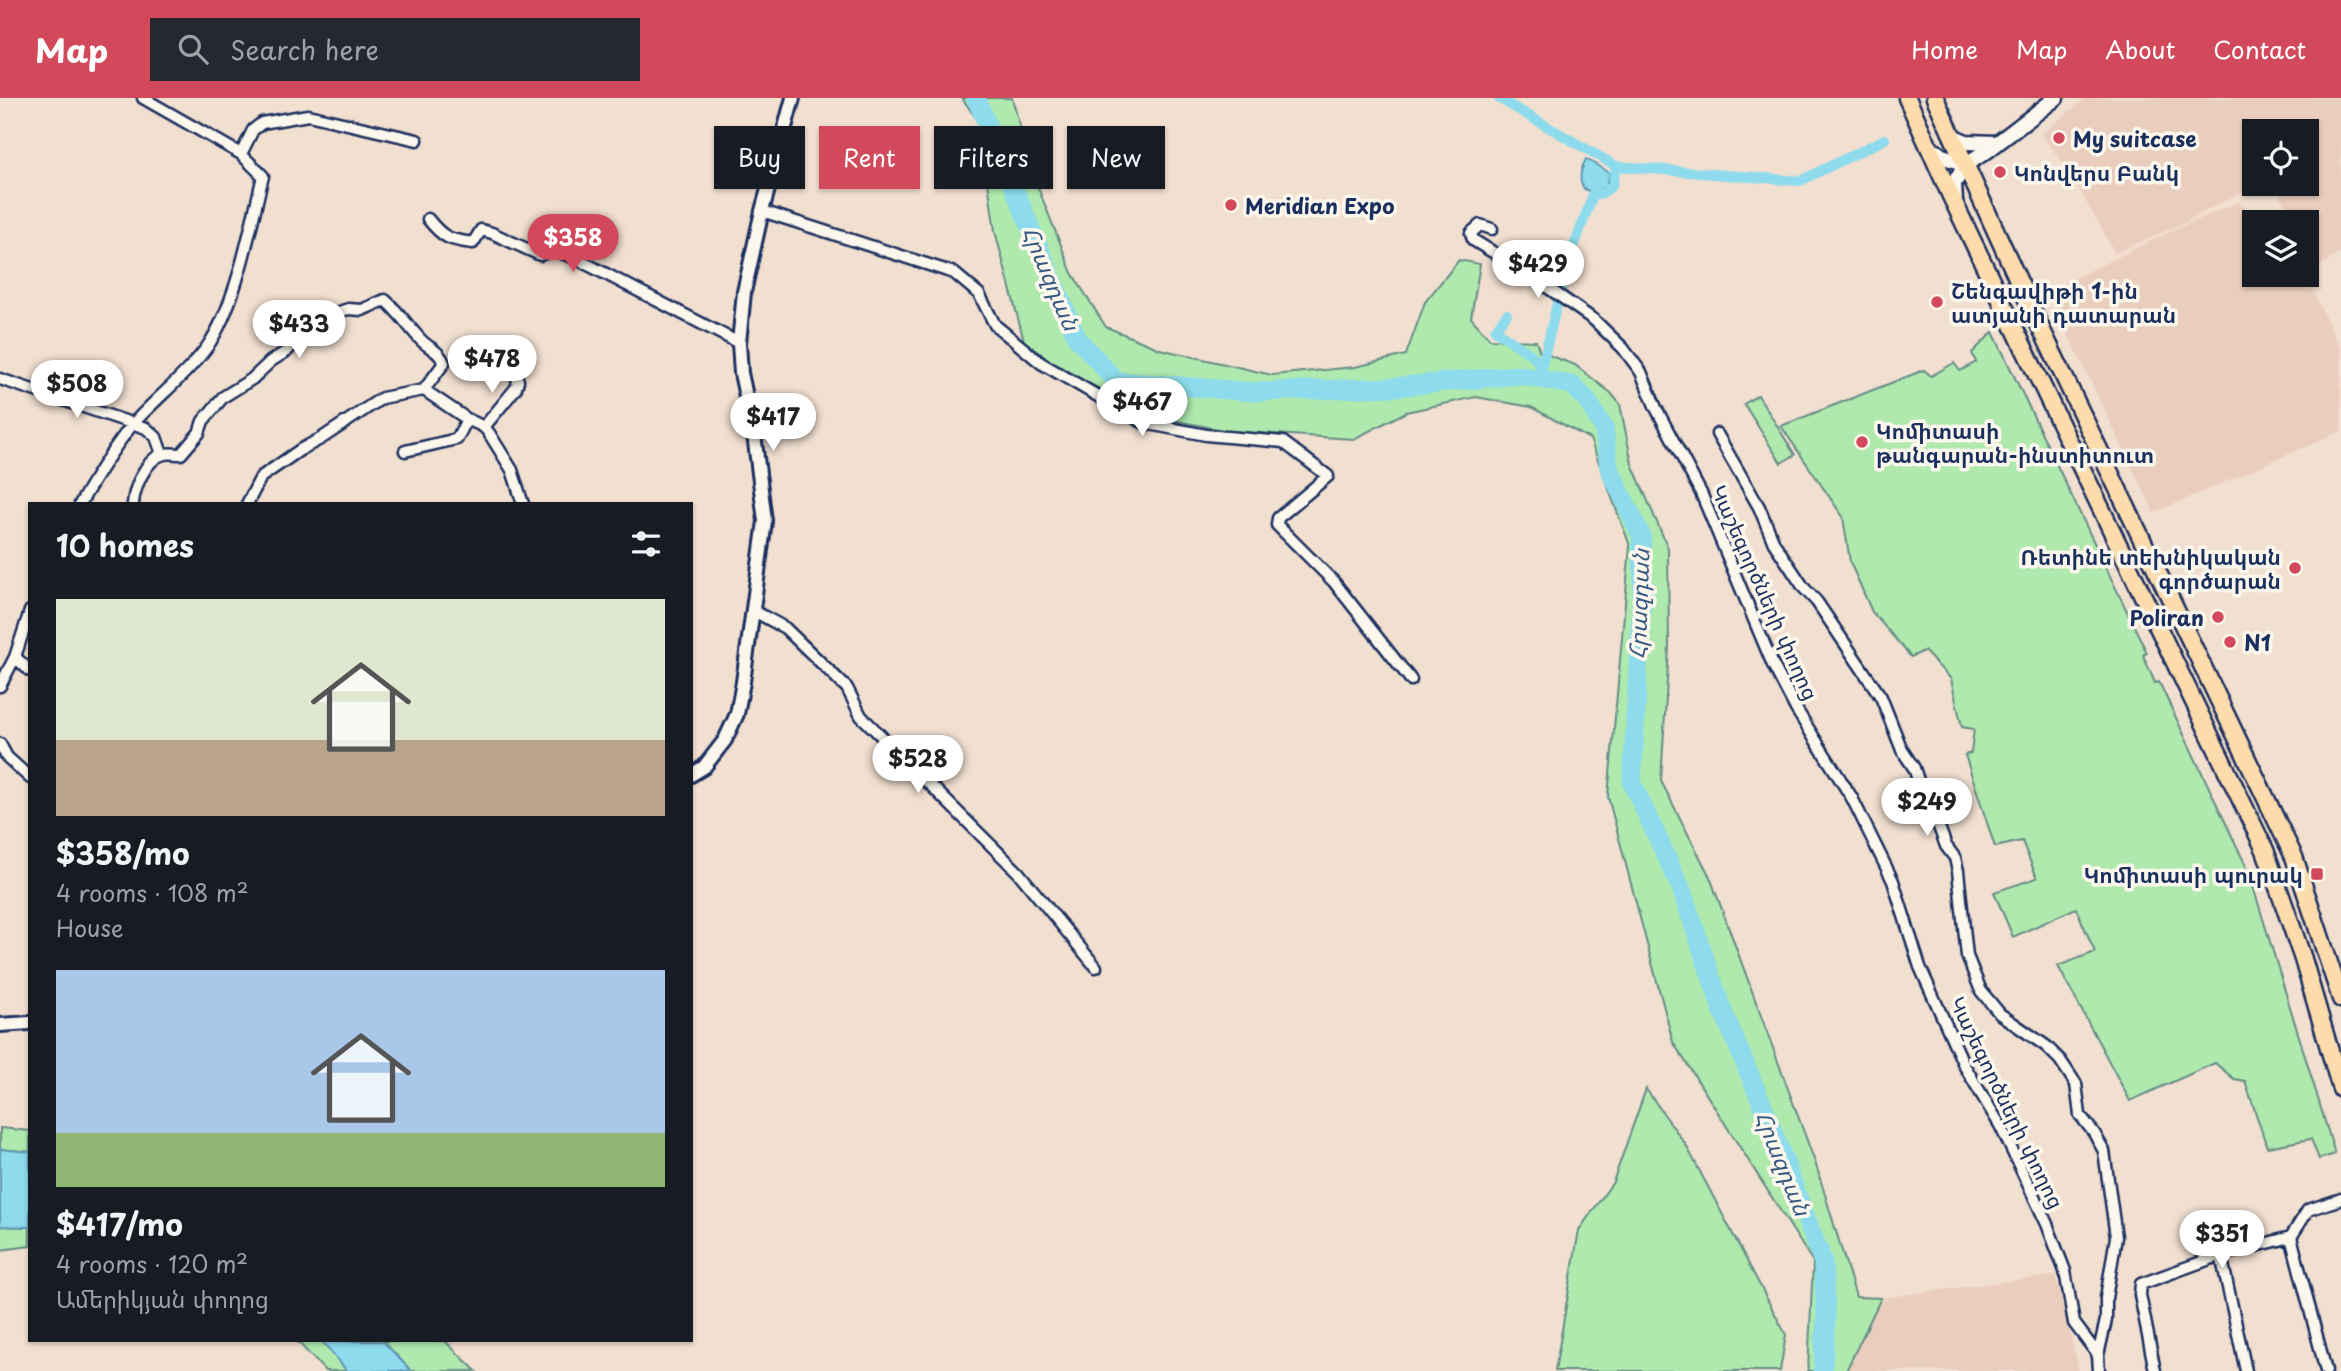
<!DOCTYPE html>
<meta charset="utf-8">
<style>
:root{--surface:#171b24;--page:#242831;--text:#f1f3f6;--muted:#9ea1a6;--accent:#d1495b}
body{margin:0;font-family:"Playpen Sans","Noto Sans Armenian",sans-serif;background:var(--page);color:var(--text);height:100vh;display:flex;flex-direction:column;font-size:26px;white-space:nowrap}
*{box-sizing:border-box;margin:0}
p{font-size:23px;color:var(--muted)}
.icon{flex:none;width:38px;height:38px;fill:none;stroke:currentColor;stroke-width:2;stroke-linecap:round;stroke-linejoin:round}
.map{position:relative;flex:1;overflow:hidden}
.side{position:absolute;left:28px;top:404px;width:665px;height:840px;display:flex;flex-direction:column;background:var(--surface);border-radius:0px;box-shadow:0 2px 5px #0004}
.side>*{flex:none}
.top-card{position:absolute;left:714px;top:28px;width:665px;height:63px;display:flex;gap:14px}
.buttons{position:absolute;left:2242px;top:21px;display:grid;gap:14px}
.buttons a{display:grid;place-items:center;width:77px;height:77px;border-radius:0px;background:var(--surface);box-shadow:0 2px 5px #0004;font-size:35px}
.price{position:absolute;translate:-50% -60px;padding:0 16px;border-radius:24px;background:#fff;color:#222;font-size:23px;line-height:46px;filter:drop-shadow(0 2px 4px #0008)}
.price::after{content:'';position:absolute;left:50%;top:42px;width:21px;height:16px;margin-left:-10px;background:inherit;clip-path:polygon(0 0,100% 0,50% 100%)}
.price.selected{background:var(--accent);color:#fff}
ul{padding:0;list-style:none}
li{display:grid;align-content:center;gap:14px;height:371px;padding:0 28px}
li span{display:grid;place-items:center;height:217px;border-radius:0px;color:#555}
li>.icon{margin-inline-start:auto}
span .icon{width:126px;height:126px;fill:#fffc;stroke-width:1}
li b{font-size:30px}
h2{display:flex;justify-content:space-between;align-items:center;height:84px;padding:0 28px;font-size:30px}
.tag{padding:0 24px;border-radius:0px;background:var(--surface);box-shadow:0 2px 5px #0004;font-size:24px;line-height:63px}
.tag.selected{background:var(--accent);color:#fff}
header{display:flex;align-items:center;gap:42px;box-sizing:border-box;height:98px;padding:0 35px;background:var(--accent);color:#fff}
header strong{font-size:33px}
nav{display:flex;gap:38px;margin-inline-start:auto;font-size:24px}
.search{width:490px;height:63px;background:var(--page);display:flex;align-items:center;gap:18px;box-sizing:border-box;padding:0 24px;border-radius:0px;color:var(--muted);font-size:26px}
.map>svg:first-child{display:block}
.built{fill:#eacebd}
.green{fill:#afe9ad;stroke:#658c86;stroke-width:2}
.water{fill:#8ddbec;stroke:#5f96b3;stroke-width:2}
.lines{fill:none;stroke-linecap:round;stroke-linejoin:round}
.canal{stroke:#8ddbec;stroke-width:10}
.river{stroke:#8ddbec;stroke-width:19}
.minor-casing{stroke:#1b2f5e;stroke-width:15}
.tertiary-casing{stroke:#1b2f5e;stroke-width:18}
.secondary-casing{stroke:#1b2f5e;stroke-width:19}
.primary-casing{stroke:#1b2f5e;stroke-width:21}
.minor{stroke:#fbf7ec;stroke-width:10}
.tertiary{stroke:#fbf7ec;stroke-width:12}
.secondary{stroke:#fbf7ec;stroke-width:14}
.primary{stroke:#fcdcac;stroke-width:16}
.poi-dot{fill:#d1495b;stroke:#fbf7ec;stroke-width:2.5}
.labels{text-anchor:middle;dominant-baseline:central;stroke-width:7;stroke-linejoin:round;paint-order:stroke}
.poi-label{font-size:21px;font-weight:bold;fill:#1b2f5e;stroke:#fbf7ec;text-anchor:start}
.street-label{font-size:21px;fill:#1b2f5e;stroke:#fbf7ec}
.water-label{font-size:23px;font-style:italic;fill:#385a82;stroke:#fbf7ec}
</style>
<header>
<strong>Map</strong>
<div class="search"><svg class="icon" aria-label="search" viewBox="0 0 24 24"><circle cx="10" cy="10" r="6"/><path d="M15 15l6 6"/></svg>Search here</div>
<nav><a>Home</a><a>Map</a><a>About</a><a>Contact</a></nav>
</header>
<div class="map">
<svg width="2341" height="1273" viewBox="0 0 2341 1273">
<rect width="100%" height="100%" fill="#f1dfd0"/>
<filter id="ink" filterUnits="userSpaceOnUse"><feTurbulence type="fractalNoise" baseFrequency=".0143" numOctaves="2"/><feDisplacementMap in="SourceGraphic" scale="14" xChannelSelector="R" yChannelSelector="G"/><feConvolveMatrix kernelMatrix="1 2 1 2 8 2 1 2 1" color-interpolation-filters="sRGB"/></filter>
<g filter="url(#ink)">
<path class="built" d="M2086 0H2341V154L2315 171 2307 153 2306 124H2293L2274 86H2306V33H2254V86H2256L2184 125 2115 155 2069 73 2041 36Z
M2238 104 2267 124H2254V177H2305L2341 252V333L2154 415 2047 193 2185 127Z
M2056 1177 2079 1273H1846L1881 1200Z"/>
<path class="green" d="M962 0H1012L1035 82 1072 175 1106 229 1160 251 1272 277 1355 269 1406 257 1425 204 1459 162 1480 166 1471 220 1490 241 1536 243 1540 254 1575 267 1611 295 1620 306 1632 366 1668 450 1669 549 1661 683 1710 779 1816 1067 1856 1199 1881 1200 1846 1273H1808L1813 1164 1673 944 1608 699 1630 448 1590 341 1531 309 1476 299 1406 314 1354 341 1228 333 1162 320 1066 275 1024 243 995 133 987 78 991 54 980 26Z
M1993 234 2147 555 2143 557 2155 585 2159 584 2248 772 2335 1056 2319 1061 2311 1041 2267 1049 2245 983 2234 981 2215 965 2130 1003 2058 868 2095 854 2076 810 2013 839 1994 794 2037 780 2022 743 1995 749 1965 657 1971 655 1974 631 1962 629 1951 581 1924 553 1911 559 1872 514 1850 464 1843 419 1781 328 1924 272 1931 278 1954 265 1960 273 1976 264 1972 255Z
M1758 297 1795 357 1781 365 1744 306Z
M1646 991 1686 1047 1786 1237 1780 1273H1555L1579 1132 1613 1084Z
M0 1030 30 1033V1054L0 1051Z
M0 1128 30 1129V1148L0 1152Z
M297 1243H322L347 1273H325Z
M383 1243H445L476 1273H411Z"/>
<path class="water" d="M1586 61 1610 75 1606 88C1580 104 1575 80 1586 61Z
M0 1051 30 1054V1129L0 1128Z
M322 1243H383L411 1273H347Z"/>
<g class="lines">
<path class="canal" d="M1498 0 1616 68 1800 83 1885 41
M1592 98 1601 96 1612 88 1616 68
M1507 216 1495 232 1533 258 1542 270
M1539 280 1565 173 1594 94 1595 80"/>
<path class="river" d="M976 0 1077 240 1116 283 1255 294 1395 289 1518 277 1572 287 1586 301 1604 330 1609 370 1641 437 1643 476 1632 685 1681 790 1722 911 1767 1018 1823 1164 1826 1220 1823 1273"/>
<defs>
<path id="minor" d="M241 56 253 32 262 25 308 17 417 42
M762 113 954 175 979 196 995 227 1041 265 1144 325 1206 337 1283 344 1328 378 1278 420 1277 427 1334 484 1411 582
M428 121C443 140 449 142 473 145L481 132 492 135 540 157 553 152 575 160 739 245
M1492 131 1480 127 1471 135 1473 142 1527 175 1594 222 1623 250 1641 274 1656 310 1701 395 1773 567 1796 611 1852 700 1893 783 1920 869 1964 967 2001 1029 2047 1126 2065 1173 2074 1225 2098 1257
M0 281 146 330 156 339 162 356
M484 329 516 290 518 283 513 266
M1717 336 1759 409 1774 445 1804 490 1817 504 1881 599 1902 652 1914 670 1921 691 1932 706 1939 729 1946 748 1955 760 1958 773 1967 858 1981 893 2000 916 2046 948 2060 962 2076 986 2080 1017 2094 1035 2104 1053 2116 1139 2106 1200V1222L2098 1257 2099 1273
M405 353 457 341 467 321
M80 406C96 378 112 351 133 326 156 300 187 277 207 249 237 206 250 130 263 78L241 56 143 0
M133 406C134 390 146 360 164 356 169 355 175 356 181 356L199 335 203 323 223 299 252 281 271 263 287 253 315 222 348 211 362 212 385 202C399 214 408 228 420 241 428 250 440 253 444 265L424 292
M247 406 261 379 300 352 322 340 382 300 424 292 467 321 484 329 489 335 512 372 523 406
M752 512 785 530 847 590 861 618 1018 774 1096 869
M15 559 30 573
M0 588 15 559 30 513
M0 646 7 659 30 680
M2221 1157 2246 1273
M2155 1273 2140 1197 2141 1186 2221 1157 2291 1139
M2326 1273 2291 1139 2308 1112 2341 1101"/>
<path id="tertiary" d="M691 677 704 669 725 642 737 616 743 584 765 423 754 336 741 275 739 245 744 194 762 113 793 0
M0 927 30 925"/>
<path id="secondary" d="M1952 38 1966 44 1997 45
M1929 48 1942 58 1966 66
M1955 104 1954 85 1966 66 1987 53 2056 0"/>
<path id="primary" d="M1907 0 1950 96 2265 752 2303 861 2341 991
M1935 0 2025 197 2294 759 2341 901"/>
</defs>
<use href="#minor" class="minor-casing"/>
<use href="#tertiary" class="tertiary-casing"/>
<use href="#secondary" class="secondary-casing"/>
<use href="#primary" class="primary-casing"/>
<use href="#minor" class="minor"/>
<use href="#tertiary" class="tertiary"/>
<use href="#secondary" class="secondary"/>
<use href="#primary" class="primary"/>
</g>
</g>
<g class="poi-dot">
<circle cx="2059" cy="40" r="7"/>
<circle cx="2000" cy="74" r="7"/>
<circle cx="1231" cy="107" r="7"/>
<circle cx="1937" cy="204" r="7"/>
<circle cx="1862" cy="344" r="7"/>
<circle cx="2295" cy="470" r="7"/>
<circle cx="2218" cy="519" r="7"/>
<circle cx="2230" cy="544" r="7"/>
<rect x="2310" y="769" width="14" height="14" rx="3.5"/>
</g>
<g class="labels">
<g class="poi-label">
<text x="2073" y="40">My suitcase</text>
<text x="2014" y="74">Կոնվերս Բանկ</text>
<text x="1245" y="107">Meridian Expo</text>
<text x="1951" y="192">Շենգավիթի 1-ին<tspan x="1951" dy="24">ատյանի դատարան</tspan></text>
<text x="1876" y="332">Կոմիտասի<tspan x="1876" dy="24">թանգարան-ինստիտուտ</tspan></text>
<text x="2281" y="458" text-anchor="end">Ռետինե տեխնիկական<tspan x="2281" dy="24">գործարան</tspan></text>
<text x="2204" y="519" text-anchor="end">Poliran</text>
<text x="2244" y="544">N1</text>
<text x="2303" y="776" text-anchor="end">Կոմիտասի պուրակ</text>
</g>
<g class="street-label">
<text transform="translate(1766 494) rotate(66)">Կաշեգործների փողոց</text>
<text transform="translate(2008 1004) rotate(64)">Կաշեգործների փողոց</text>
</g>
<g class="water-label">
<text transform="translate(1052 180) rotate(67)">Հրազդան</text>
<text transform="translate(1638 506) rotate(-88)">Հրազդան</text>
<text transform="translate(1784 1065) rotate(68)">Հրազդան</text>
</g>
</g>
</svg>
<div class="buttons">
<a><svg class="icon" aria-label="locate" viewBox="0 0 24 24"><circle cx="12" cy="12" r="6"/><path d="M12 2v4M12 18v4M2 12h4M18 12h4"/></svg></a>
<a><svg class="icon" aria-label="layers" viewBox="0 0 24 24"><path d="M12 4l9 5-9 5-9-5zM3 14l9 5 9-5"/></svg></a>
</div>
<b class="price selected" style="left:573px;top:176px">$358</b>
<b class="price" style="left:1538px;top:202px">$429</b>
<b class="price" style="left:299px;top:262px">$433</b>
<b class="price" style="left:492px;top:297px">$478</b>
<b class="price" style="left:77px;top:322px">$508</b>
<b class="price" style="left:1142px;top:340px">$467</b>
<b class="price" style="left:773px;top:355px">$417</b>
<b class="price" style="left:918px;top:697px">$528</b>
<b class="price" style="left:1927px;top:740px">$249</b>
<b class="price" style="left:2222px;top:1172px">$351</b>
<div class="top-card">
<a class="tag">Buy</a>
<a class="tag selected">Rent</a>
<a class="tag">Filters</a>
<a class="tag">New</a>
</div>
<section class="side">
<h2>10 homes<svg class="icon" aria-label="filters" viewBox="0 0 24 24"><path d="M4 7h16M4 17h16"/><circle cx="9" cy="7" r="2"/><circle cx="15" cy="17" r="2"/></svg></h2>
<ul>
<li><span style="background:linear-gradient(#dfe7d0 65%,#b9a48a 0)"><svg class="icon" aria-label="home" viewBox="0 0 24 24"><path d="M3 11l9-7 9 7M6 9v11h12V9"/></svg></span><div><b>$358/mo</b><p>4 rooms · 108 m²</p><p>House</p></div></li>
<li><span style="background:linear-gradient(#a9c7e8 75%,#8fb573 0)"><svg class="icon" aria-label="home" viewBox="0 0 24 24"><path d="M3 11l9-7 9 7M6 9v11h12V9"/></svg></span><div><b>$417/mo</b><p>4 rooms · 120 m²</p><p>Ամերիկյան փողոց</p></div></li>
</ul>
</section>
</div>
